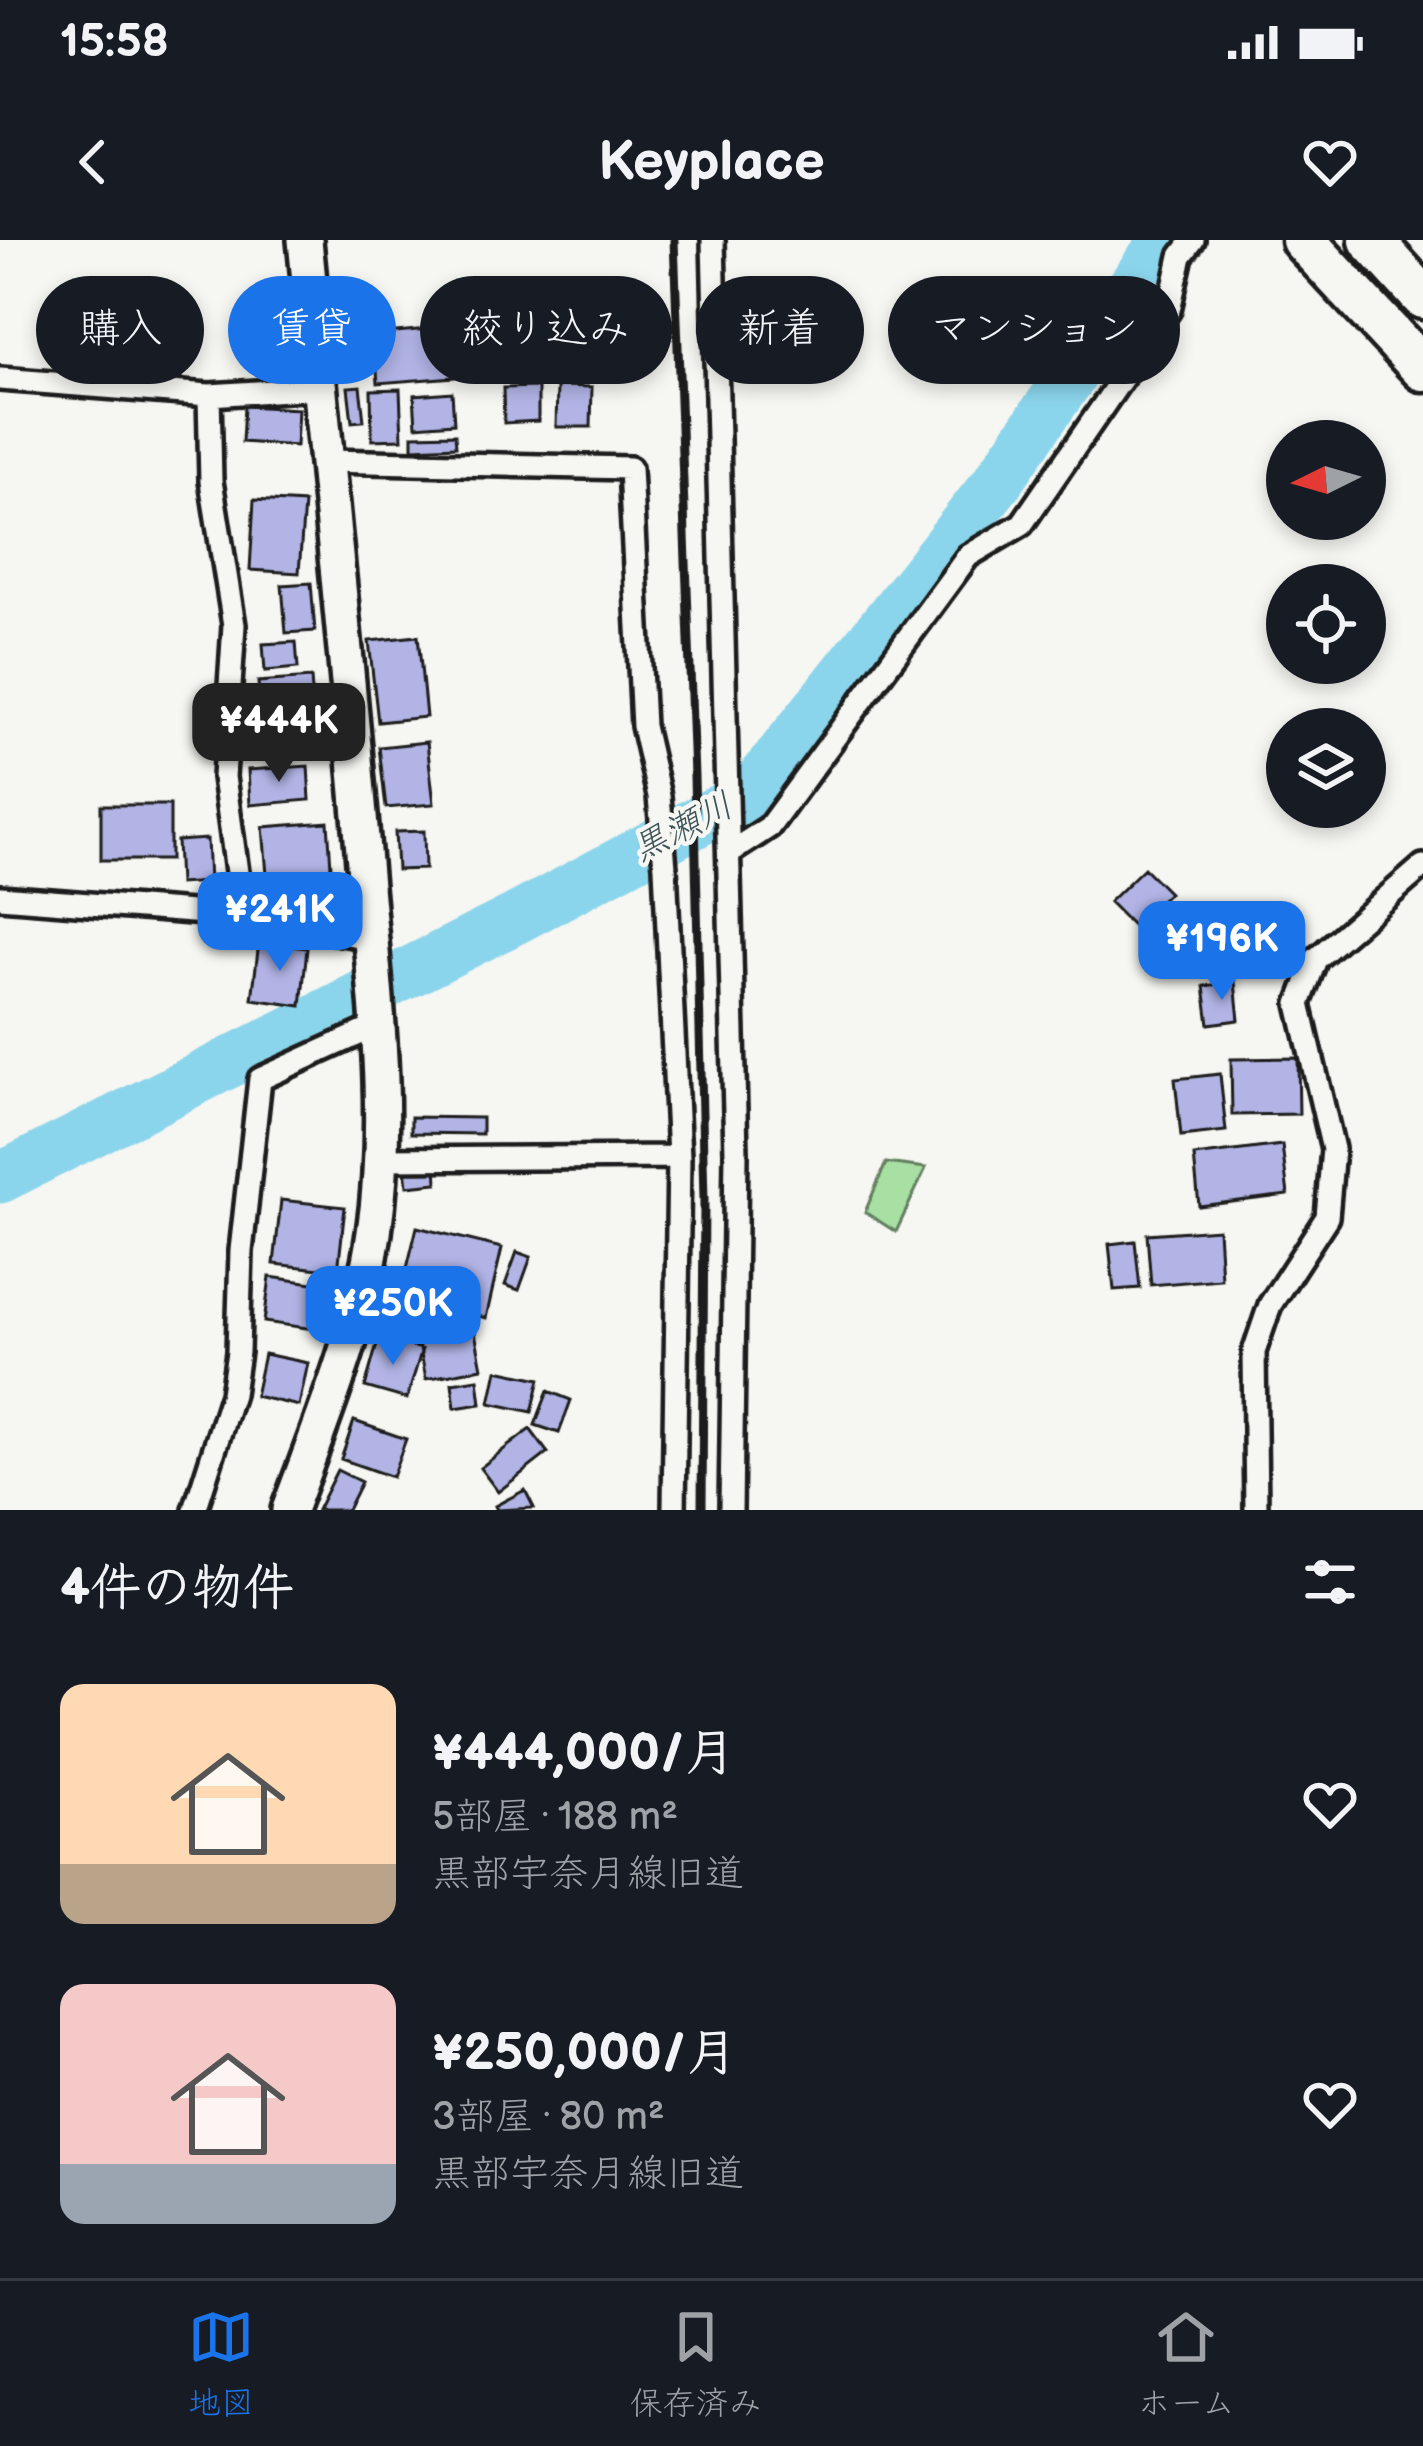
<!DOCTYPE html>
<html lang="ja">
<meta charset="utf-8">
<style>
:root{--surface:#171b24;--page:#242831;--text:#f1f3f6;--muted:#9ea1a6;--line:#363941;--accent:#1a73e8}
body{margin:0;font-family:"Balsamiq Sans","Klee One",sans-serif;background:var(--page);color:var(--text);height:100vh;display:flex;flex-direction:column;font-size:45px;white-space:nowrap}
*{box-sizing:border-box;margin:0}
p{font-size:39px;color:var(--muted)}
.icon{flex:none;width:66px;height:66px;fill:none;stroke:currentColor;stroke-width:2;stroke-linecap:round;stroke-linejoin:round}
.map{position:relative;height:1270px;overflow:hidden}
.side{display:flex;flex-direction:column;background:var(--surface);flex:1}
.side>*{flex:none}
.banner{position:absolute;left:36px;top:36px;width:1353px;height:108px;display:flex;gap:24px}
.needle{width:78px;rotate:265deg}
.buttons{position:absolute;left:1266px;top:180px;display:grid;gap:24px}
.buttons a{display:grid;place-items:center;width:120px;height:120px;border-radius:50%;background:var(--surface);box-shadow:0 6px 18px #0003;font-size:60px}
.price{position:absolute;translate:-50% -102px;padding:0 27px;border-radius:24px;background:var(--accent);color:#fff;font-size:39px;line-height:78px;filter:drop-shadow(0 3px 6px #0008)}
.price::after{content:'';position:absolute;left:50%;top:72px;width:36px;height:27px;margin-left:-18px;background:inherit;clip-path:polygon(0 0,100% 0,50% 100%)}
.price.active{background:#222;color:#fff}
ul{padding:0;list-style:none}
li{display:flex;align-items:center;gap:36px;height:300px;padding:0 60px}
li span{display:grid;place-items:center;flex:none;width:336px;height:240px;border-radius:24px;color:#555}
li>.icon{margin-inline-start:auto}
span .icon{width:144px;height:144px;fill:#fffc;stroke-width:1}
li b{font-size:51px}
h2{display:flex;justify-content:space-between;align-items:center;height:144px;padding:0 60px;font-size:51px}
.chip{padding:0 42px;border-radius:54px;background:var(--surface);box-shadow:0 6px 18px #0003;font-size:42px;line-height:108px}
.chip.active{background:var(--accent);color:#fff}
.status{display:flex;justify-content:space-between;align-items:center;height:84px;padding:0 60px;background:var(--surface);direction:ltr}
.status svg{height:33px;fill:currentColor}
header{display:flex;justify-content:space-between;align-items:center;height:156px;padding:0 60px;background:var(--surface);font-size:54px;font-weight:700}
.tab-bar{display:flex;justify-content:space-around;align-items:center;height:168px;border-top:3px solid var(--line);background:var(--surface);font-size:33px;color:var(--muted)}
.tab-bar a{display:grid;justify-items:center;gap:6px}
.tab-bar .active{color:var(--accent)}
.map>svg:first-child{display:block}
.green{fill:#a8dfa2;stroke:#627e5f;stroke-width:3}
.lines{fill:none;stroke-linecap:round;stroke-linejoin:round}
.river{stroke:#8bd5ec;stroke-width:51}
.building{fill:#b1b4e5;stroke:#1c1c1c;stroke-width:3}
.street-casing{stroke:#1c1c1c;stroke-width:30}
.secondary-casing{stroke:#1c1c1c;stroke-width:42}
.highway-casing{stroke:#1c1c1c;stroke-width:51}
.street{stroke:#f6f6f2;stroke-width:21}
.secondary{stroke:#f6f6f2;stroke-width:33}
.highway{stroke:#f6f6f2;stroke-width:42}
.rail{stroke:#1c1c1c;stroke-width:9}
.labels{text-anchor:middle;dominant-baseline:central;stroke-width:9;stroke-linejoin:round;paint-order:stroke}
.water-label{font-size:36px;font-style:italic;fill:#3d545a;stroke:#f6f6f2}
</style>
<div class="status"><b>15:58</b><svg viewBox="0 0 49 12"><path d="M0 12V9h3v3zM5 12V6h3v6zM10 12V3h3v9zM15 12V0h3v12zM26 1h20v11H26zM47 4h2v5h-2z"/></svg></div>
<header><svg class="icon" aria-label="back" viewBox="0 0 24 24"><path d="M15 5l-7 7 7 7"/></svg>Keyplace<svg class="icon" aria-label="heart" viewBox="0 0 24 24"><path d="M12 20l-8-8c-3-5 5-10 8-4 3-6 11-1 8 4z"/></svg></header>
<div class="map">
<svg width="1423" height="1270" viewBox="0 0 1423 1270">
<rect width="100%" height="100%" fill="#f6f6f2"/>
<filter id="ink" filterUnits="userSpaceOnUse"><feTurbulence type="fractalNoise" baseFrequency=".00833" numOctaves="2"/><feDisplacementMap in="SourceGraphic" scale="24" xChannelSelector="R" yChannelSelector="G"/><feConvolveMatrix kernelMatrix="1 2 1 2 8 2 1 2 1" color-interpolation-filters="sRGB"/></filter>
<g filter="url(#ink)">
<path class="green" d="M886 923 926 928 896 992 865 972Z"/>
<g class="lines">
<path class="river" d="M0 938 517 678 751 553 996 244 1165 0"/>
</g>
<path class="building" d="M450 87 454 137 378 143 374 94Z
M506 91H538L539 128H507Z
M590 93H606L605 118 589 117Z
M582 94 584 138 556 139 554 95Z
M360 146 364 181 352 182 348 147Z
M557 146 592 147 591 187H556Z
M538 147V181L504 183 503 148Z
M400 149 402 199 372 200 371 150Z
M452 152 454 183 416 186 414 155Z
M244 166 298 169 296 206 242 202Z
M455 194 456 206 413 208V195Z
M254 260 304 263 299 333 250 330Z
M311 343 315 391 286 393 282 345Z
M418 396 426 477 378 482 369 401Z
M296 402 298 428 265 431 263 404Z
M311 438 316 507 263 510 258 442Z
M427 502 434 564 386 568 379 507Z
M308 526 310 560 250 565 248 530Z
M101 565H170V620H101Z
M328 582 332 642 268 647 263 587Z
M424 591 425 629 397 630 395 592Z
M207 599 209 642 179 644 177 601Z
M1144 628 1169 653 1134 687 1109 662Z
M259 702 307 708 301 766 252 759Z
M1235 742 1239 780 1209 784 1204 746Z
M1298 818 1299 874 1232 875 1231 819Z
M1220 834 1226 891 1181 896 1175 839Z
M411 877 482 878V894L411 893Z
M1282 905 1288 955 1199 966 1194 916Z
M436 925 437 943 407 946 405 928Z
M281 960 345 967 338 1031 274 1024Z
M417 987 502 1008 486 1078 400 1057Z
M1218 989 1221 1039 1151 1045 1147 994Z
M1135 1001 1140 1048 1114 1050 1109 1004Z
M517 1012 531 1017 519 1050 505 1045Z
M270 1037 334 1046 328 1091 264 1082Z
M474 1087 482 1128 426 1139 418 1098Z
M379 1097 422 1109 407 1159 365 1147Z
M264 1114 308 1123 299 1166 255 1156Z
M497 1130 540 1139 532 1172 490 1163Z
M478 1139 481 1164 455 1168 452 1143Z
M548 1151 571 1160 559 1193 535 1185Z
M354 1181 406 1199 392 1237 341 1219Z
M530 1189 548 1213 498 1252 480 1228Z
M337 1230 361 1242 347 1270H317Z
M525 1250 534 1268 497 1270 495 1266Z"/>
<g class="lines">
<defs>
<path id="street" d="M713 0 736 913 731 1270
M0 139 209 155 319 148
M209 155 211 241 234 385 224 537 243 676
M326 221 630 228 643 486 659 556 665 627 679 917 674 1270
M729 613 769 587 968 316 1022 284 1169 70 1181 16 1193 0
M0 657 243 676 370 698
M381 919 679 917
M195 1270 232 1154 238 1112 241 1011 260 839 379 785
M1256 1270 1254 1112 1270 1065 1327 977 1333 909 1299 764 1316 719 1423 626"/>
<path id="secondary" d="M289 1270C322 1180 360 1089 374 993 392 871 374 745 364 623 347 415 325 207 305 0"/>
<path id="highway" d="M1303 0 1423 129
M1371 0 1423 57"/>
</defs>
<use href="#street" class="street-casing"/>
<use href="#secondary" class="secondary-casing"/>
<use href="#highway" class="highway-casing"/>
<use href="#street" class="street"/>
<use href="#secondary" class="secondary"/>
<use href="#highway" class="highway"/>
<path class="rail" d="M674 0 694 536 704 960 702 1270"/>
</g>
</g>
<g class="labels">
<g class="water-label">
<text transform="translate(683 588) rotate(-27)">黒瀬川</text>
</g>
</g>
</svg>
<div class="buttons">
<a><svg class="needle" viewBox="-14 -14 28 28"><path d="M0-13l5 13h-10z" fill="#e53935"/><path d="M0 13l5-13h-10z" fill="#9ea1a6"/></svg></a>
<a><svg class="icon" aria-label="locate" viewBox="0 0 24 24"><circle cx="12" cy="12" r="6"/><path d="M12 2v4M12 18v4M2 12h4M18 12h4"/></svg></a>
<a><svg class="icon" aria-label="layers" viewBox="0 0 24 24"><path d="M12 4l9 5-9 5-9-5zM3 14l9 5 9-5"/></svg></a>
</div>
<b class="price active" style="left:279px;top:545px">¥444K</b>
<b class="price" style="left:280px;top:734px">¥241K</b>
<b class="price" style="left:1222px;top:763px">¥196K</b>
<b class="price" style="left:393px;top:1128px">¥250K</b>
<div class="banner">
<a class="chip">購入</a>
<a class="chip active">賃貸</a>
<a class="chip">絞り込み</a>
<a class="chip">新着</a>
<a class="chip">マンション</a>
</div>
</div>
<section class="side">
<h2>4件の物件<svg class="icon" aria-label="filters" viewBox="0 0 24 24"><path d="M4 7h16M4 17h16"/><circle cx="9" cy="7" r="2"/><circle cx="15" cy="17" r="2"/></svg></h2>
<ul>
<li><span style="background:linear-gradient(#ffd9b3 75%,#b9a48a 0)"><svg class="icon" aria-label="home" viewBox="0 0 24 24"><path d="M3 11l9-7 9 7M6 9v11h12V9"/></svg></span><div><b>¥444,000/月</b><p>5部屋 · 188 m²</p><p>黒部宇奈月線旧道</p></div><svg class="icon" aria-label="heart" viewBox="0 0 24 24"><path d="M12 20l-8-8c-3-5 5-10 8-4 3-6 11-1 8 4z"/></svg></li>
<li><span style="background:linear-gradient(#f6c9c9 75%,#9aa5b1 0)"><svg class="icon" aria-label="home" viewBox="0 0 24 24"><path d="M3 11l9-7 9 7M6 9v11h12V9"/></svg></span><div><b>¥250,000/月</b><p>3部屋 · 80 m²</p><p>黒部宇奈月線旧道</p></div><svg class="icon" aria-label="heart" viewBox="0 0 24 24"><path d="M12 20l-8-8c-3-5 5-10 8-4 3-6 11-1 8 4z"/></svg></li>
</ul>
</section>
<nav class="tab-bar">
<a class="active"><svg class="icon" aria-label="map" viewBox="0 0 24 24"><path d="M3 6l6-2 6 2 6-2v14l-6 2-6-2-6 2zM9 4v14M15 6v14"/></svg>地図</a>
<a><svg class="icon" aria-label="saved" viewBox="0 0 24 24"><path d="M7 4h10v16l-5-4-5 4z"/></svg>保存済み</a>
<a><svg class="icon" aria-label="home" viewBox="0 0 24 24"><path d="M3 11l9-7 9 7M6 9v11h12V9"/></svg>ホーム</a>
</nav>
